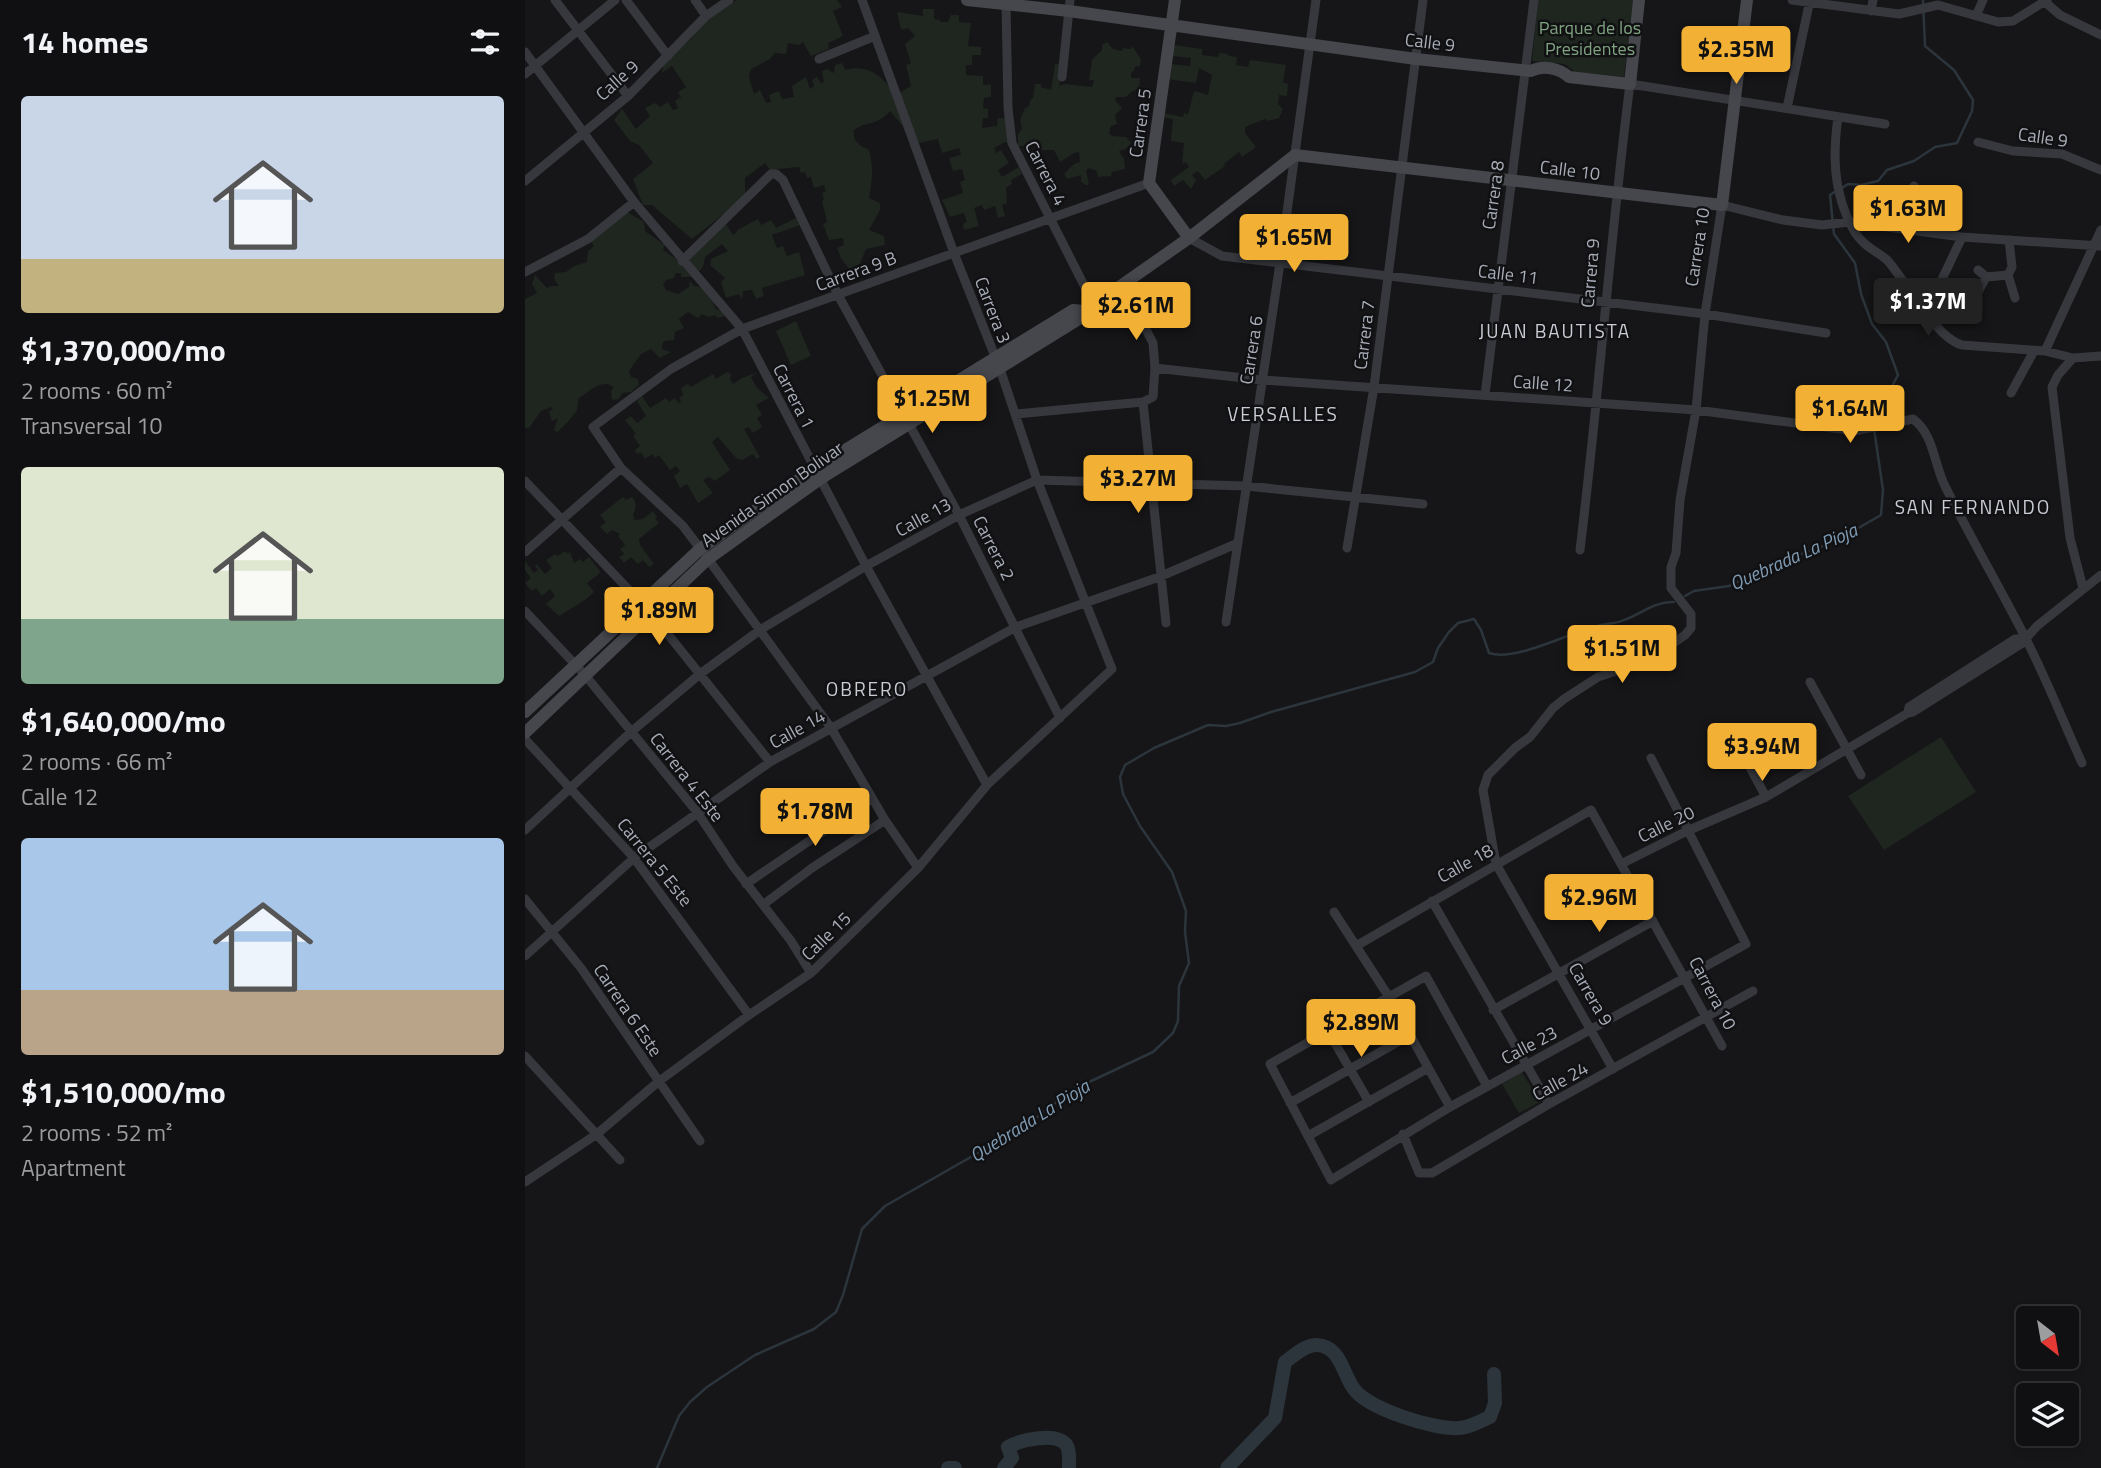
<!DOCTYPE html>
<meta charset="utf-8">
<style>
:root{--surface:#101012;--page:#19191b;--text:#f1f3f6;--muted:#9c9d9f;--line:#303032;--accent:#f2b134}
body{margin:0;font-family:"Titillium Web",sans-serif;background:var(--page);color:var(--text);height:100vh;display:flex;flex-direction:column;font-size:26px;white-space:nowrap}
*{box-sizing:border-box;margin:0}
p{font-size:23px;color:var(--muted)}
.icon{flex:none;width:38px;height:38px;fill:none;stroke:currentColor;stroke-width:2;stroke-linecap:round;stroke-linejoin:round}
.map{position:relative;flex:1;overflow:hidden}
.panel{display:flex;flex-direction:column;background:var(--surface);width:525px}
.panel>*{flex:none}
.needle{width:46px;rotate:149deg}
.fabs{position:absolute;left:1491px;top:1306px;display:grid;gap:14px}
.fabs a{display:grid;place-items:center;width:63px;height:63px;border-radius:7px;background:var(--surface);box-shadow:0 4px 10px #0003,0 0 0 2px var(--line);font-size:35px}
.price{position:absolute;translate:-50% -60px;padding:0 16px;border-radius:7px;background:var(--accent);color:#111;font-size:23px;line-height:46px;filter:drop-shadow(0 2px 4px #0008)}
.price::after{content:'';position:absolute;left:50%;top:42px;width:21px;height:16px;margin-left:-10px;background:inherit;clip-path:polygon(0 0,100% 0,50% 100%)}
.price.selected{background:#222;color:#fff}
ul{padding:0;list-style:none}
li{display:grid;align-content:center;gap:14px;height:371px;padding:0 21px}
li span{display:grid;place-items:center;height:217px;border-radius:7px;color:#555}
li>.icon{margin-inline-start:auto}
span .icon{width:126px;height:126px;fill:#fffc;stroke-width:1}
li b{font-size:30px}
h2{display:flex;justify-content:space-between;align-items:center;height:84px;padding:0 21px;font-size:30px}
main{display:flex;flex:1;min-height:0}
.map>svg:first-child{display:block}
.green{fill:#1e261f}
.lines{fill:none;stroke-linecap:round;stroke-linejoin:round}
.stream{stroke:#2c353c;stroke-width:2.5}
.river{stroke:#2c353c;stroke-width:14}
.street{stroke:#37383d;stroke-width:9}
.secondary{stroke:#45474d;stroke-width:12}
.labels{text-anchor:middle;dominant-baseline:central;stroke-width:5;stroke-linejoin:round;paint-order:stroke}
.park-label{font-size:18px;fill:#7fa381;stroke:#111113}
.street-label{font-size:18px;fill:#a8adb8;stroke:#111113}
.neighbourhood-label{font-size:19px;letter-spacing:2px;fill:#c9ccd4;stroke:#111113}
.water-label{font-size:19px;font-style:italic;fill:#7f9bb3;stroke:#111113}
</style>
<main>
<section class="panel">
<h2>14 homes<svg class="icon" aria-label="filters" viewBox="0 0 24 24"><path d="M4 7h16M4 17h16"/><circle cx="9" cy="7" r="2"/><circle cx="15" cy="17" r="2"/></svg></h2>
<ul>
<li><span style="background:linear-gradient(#c9d6e8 75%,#c2b280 0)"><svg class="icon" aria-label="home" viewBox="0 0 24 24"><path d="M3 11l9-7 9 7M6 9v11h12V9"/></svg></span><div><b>$1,370,000/mo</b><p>2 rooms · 60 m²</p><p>Transversal 10</p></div></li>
<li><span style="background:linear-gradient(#dfe7d0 70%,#7fa58c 0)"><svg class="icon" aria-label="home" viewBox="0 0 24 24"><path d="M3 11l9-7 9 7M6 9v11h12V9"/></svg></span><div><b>$1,640,000/mo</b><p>2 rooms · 66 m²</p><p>Calle 12</p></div></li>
<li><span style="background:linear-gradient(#a9c7e8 70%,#b9a48a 0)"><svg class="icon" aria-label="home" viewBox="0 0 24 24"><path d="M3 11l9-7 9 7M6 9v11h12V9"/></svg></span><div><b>$1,510,000/mo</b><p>2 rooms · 52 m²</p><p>Apartment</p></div></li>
</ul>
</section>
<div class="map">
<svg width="1576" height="1468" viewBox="0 0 1576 1468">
<rect width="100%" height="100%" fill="#161618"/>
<path class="green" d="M211 0H312L317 7 308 11 318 36 303 43 304 49 286 56 278 42 274 45 263 43 261 54 250 53 245 59 226 69 224 77 229 94 235 90 241 103 246 102 244 95 254 91 257 99 269 97 267 86 281 77 285 89 289 86 287 80 292 77 296 83 299 82 297 71 302 69 309 73 310 65 317 63 320 70C352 60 378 95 377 125L365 111C350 128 344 119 329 130 327 141 335 146 344 150 349 168 347 180 344 198L355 203V210L344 230 359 236 360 245 341 249 334 266 324 269 316 258 312 248 319 245 318 238 304 240 298 224 302 222 297 201 299 200 297 193 301 191 299 185 289 188 286 177 282 178 280 172 276 173 274 167 252 169 247 173 240 163 220 178V197L167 239 127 205H118L108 179 128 163 114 145 105 141 89 120 97 109 111 129 125 116 120 108 130 103 135 107 143 102 148 110 153 108 150 101 156 97 153 92 161 87 147 66 137 73 139 62 167 38 175 26Z
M1013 0H1108L1099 77 1050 72 1040 64 1007 61Z
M398 9H409V19L415 20V22H423L426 15H434V22L446 23 443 46 456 47V55H447V65H441V75L458 76V85H466V97L459 98 458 108 463 109V118H458L457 128 472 126 473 118H481L484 143 480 142 469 148 471 153 476 150 484 163 473 170 477 177 494 167 497 174 486 180 487 184 481 188 482 203 477 205 480 216 473 218 470 206 459 210 457 205 449 208 454 226 439 230 438 224 442 222 439 213 425 217 417 200 438 193 435 182 440 180 437 169 428 171 424 158 436 155 434 148 417 153 413 139 393 143 374 93 386 86 381 65 386 63 380 44 390 36 383 28 376 30 372 12 398 16Z
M582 42 588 49 597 51 598 48 606 49 607 46 616 59 615 66 610 67 609 71 606 72V78H615L614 89 607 91 601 97H591L590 100 597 108 590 115 592 124 586 126 584 133 587 136 601 137 606 143 601 149 594 151 599 159 600 169 587 172 586 176 573 177 572 171 563 168 561 171 564 185H561L556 182V175L542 179 539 174 549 164 555 162 554 152 549 153 535 162 529 150H516L511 141 501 146H493V134L497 129 495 120 500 108 504 106 505 100 508 98 510 84H516V87L526 90 530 64H538L534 86 540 84 567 87 569 80H564L567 60 577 50V45Z
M649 45 677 49V55L693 57 694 53 703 54 704 56 712 57 711 65 723 67 725 60 761 65 758 82 763 84 762 96 754 95 753 104 758 109 754 118 743 121 740 119 720 127V133L731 147 717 157 714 152 699 164 700 166 680 180 673 171 667 175 671 180 666 189 658 180 649 186 646 180 664 167 661 162 657 164 659 143 646 141 648 119 637 117 638 113 658 117 659 113 663 114 669 91 683 95 687 75 674 68 671 83 642 79 645 64 665 66 666 58 646 56Z
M102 212 119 222 120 231 140 245 138 250 153 260 167 277H156V273H151L149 278 141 280 138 285 141 290 153 294 164 287 165 281 169 286C181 286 187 299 191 309L197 311 200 316 193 318 190 315 183 317 177 314 173 318 163 312 154 319 159 328 150 332 149 340 139 341 137 345V349L146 352 135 358 126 349 116 354 104 371 106 377 113 379 114 385 106 392 97 393 94 399 87 400 86 391 89 387C77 378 65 391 54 398 52 402 53 406 52 410 50 414 36 430 32 432L29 430 33 418 27 421 24 412 28 409 26 407 16 411 4 428H0V299L12 293 7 284 10 275 22 288 26 286H34L29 279 30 273 41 272 49 266 62 262 63 251 69 246 66 241 91 219 96 218Z
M271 218 275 225 247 235 252 248 258 246 262 256 274 252 280 275 237 288 239 296 231 299 227 290 218 291 217 299 214 294 201 298 196 282 200 278 185 265 186 259 203 251 197 244 180 257 178 267 172 273 161 262 200 222 208 235 212 232V230L233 219 236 225 246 220 251 228Z
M271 321 286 356 266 365 251 331Z
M202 372 206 374 205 379 208 384 217 378 233 372 226 377 232 388 244 398 231 405 237 415 232 418 237 427 228 433 224 427 219 429 235 457 231 459 228 454 217 460 211 458 193 437 187 442 205 470 190 481 184 477 178 480 188 493 173 503 162 484 155 488 149 476 155 471 151 466 145 470 134 455 130 458 127 454 120 459 116 452 112 454 110 450 115 446 108 436 111 434 100 420 106 416 112 423 121 416 112 401 117 396 125 408 141 398 144 402 150 398 153 403 156 401 154 398 158 395 156 388 163 384 166 387 188 374 191 379Z
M98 497 101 500 107 497C112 502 111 509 108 515L110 520 118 519 128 511 132 517 130 519 134 523 114 539 115 545 129 564 124 567 118 560 113 564 106 557 99 563 94 557 99 554 95 549 100 545 93 536 95 534 87 530 82 534 75 527 81 522 75 515Z
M40 551 42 554 45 552 49 563 55 559 58 562 64 557 75 571 74 574 62 583 69 592 60 600 34 616 21 604 30 596 25 589 17 596 11 588 7 591 0 583 6 578 0 570V561L9 573 13 570 10 566 12 564 20 574 27 568 21 560 30 554 33 556Z
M1416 737 1451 792 1359 850 1323 796Z
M997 1072 1015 1102 994 1113 977 1084Z"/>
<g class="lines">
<path class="stream" d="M1317 188 1323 184 1336 185 1353 181 1362 170 1389 161 1410 147 1432 143 1447 111 1448 100 1429 70 1400 46 1398 0
M1160 596 1169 591 1204 586 1257 561 1309 542 1356 515 1358 490 1348 422 1373 375 1361 342 1347 324 1336 294 1330 263 1309 234 1305 195 1311 191
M132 1468 154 1416 165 1402 182 1387 230 1355 289 1329 311 1312 318 1295 337 1229 360 1206 502 1125 547 1090 628 1052 648 1033 653 1021 654 986 664 963 660 932 661 911 647 872 615 826 598 794 595 777 600 765 629 748 683 725 701 726 715 723 746 712 890 672 908 662 913 648 924 632 933 623 949 619 956 630 964 653C991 662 1045 632 1073 626 1082 623 1091 624 1099 620 1116 614 1130 601 1149 602"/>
<path class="river" d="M423 1468H430
M479 1468 487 1458 483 1447C495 1440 533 1431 542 1446 545 1452 544 1461 544 1468
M702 1468 750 1418 760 1362C771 1354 784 1341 798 1346 816 1351 819 1376 829 1389 843 1409 910 1430 934 1428 944 1428 955 1421 965 1417L970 1403 969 1374"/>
<path class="street" d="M30 0 103 96
M101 0 143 56
M170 0 181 16
M1267 0 1374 14 1413 5 1473 22 1488 21 1522 0
M1520 2 1535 15 1576 35
M481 4 483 108 487 143 569 305
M1346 11 1348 0
M1451 16 1458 0
M0 52 109 202 217 329 341 566 462 785
M294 59 350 36
M0 74 90 0
M537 77 545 0
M1262 108 1285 0
M1313 117C1309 146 1308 174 1317 203 1321 215 1327 232 1337 241 1344 249 1355 253 1363 261 1382 283 1410 337 1437 345L1520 351 1548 358 1576 356
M1453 142 1488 151 1537 154 1576 170
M0 181 103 96 181 16 204 0
M1384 230 1389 186
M664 238 697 256 1180 314 1301 333
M1484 240 1487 267 1483 275 1490 298
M157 261 246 174H251L258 180 313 295 434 515 535 718
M1453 270 1461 277 1483 275
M0 272 63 239 109 202
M1401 313 1437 237
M1404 316 1407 314 1440 316 1461 277
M1520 351 1576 230
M1548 358 1533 375 1527 387 1545 538 1558 588
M630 368 737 380 1171 410 1330 431 1388 419C1409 434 1409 465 1420 486 1445 537 1474 586 1500 637 1521 678 1538 721 1557 763
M1486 393 1509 351
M960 395 1009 0
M618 402 641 623
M491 414 618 402 628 397 630 368 628 343 598 286
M0 481 126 613 245 762
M822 548 849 387 898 0
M1055 550C1074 395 1085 239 1105 84L1360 124
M0 552 96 468
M0 611 60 675 172 812 208 866 266 941 286 973
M701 622 755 263 791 0
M1285 682 1336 775
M1383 713 1384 707 1490 639 1500 638
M1209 738 1241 797
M0 739 109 858 224 1015
M0 830 106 732 175 674 235 630 341 566 434 515 512 480 721 486 898 504
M1096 864 1162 831 1241 797 1383 713 1388 712 1496 644 1512 626 1576 575
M393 868 360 820 306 728 183 559 158 526 96 468 68 427 146 369 217 329 624 183
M221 884 347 798
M0 899 56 968 175 1141
M907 901 1024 1104
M239 904 287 868 360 820
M809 912 864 997 925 1107
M831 946 1066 810 1197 1046
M0 956 109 858 245 762 491 627 634 577 713 543
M968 1010 1128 921
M803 1031 844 1102
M0 1056 95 1160
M1088 1069 971 864 958 790 963 775 990 748 1005 737 1028 708 1039 699 1073 677 1124 660 1160 635 1166 628V614L1146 588V567L1151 553 1155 500 1171 410 1180 314 1197 205 1258 220 1297 225 1325 222 1437 237 1576 246
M962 1086 901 976 745 1064 806 1180 925 1107 1221 944 1126 758
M765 1103 885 1035
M878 1134 894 1173H907L1024 1104 1228 991
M783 1136 903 1068
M0 1182 72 1134 133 1082 224 1015 286 973 393 868 462 785 587 669 512 480 475 369 429 253 337 0"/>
<path class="secondary" d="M442 0 544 11 891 59 1006 71C1018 65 1034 68 1044 77L1105 84 1114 0
M650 0 624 183 664 238
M0 712 175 549 289 469 548 310 560 311
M0 733 183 559 295 479 554 319 560 311 664 238 770 155 1197 205 1222 0"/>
</g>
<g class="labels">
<g class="park-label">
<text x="1065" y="27">Parque de los<tspan x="1065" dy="21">Presidentes</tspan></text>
</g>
<g class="street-label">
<text transform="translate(905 42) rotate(7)">Calle 9</text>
<text transform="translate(92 80) rotate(-42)">Calle 9</text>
<text transform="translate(615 123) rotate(-82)">Carrera 5</text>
<text transform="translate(1518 137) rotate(8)">Calle 9</text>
<text transform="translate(1045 170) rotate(7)">Calle 10</text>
<text transform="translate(521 173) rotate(63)">Carrera 4</text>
<text transform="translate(968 195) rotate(-82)">Carrera 8</text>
<text transform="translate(1172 247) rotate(-81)">Carrera 10</text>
<text transform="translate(331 271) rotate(-20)">Carrera 9 B</text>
<text transform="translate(1065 273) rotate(-85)">Carrera 9</text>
<text transform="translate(983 274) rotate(7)">Calle 11</text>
<text transform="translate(468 310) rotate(69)">Carrera 3</text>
<text transform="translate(839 335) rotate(-83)">Carrera 7</text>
<text transform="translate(726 350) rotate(-81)">Carrera 6</text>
<text transform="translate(1018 383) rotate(4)">Calle 12</text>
<text transform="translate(269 396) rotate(63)">Carrera 1</text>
<text transform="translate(247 494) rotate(-35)">Avenida Simon Bolivar</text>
<text transform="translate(398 517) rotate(-29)">Calle 13</text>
<text transform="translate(469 548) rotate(63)">Carrera 2</text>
<text transform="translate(272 729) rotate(-29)">Calle 14</text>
<text transform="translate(162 777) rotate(52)">Carrera 4 Este</text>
<text transform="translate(1141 824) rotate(-26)">Calle 20</text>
<text transform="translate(130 862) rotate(51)">Carrera 5 Este</text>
<text transform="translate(940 863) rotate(-29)">Calle 18</text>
<text transform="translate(301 936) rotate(-44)">Calle 15</text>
<text transform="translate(1188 993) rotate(62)">Carrera 10</text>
<text transform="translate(1066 994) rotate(60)">Carrera 9</text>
<text transform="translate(103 1010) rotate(56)">Carrera 6 Este</text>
<text transform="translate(1004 1045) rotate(-28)">Calle 23</text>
<text transform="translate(1035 1081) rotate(-29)">Calle 24</text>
</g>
<g class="neighbourhood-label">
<text x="1030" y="330">JUAN BAUTISTA</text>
<text x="758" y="413">VERSALLES</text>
<text x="1448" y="506">SAN FERNANDO</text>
<text x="342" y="688">OBRERO</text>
</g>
<g class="water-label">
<text transform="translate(1268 556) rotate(-24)">Quebrada La Pioja</text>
<text transform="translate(504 1120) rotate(-32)">Quebrada La Pioja</text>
</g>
</g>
</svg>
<div class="fabs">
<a><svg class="needle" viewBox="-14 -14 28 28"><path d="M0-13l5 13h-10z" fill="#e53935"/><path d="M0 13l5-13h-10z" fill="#9c9d9f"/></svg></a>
<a><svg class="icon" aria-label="layers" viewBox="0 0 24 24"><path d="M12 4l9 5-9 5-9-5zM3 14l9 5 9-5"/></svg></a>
</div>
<b class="price" style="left:1211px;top:86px">$2.35M</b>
<b class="price" style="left:1383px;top:245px">$1.63M</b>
<b class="price" style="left:769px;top:274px">$1.65M</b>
<b class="price selected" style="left:1403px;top:338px">$1.37M</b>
<b class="price" style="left:611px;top:342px">$2.61M</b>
<b class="price" style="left:407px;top:435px">$1.25M</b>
<b class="price" style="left:1325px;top:445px">$1.64M</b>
<b class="price" style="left:613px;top:515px">$3.27M</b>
<b class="price" style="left:134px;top:647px">$1.89M</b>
<b class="price" style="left:1097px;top:685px">$1.51M</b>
<b class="price" style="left:1237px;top:783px">$3.94M</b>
<b class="price" style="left:290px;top:848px">$1.78M</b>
<b class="price" style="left:1074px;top:934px">$2.96M</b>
<b class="price" style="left:836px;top:1059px">$2.89M</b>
</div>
</main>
